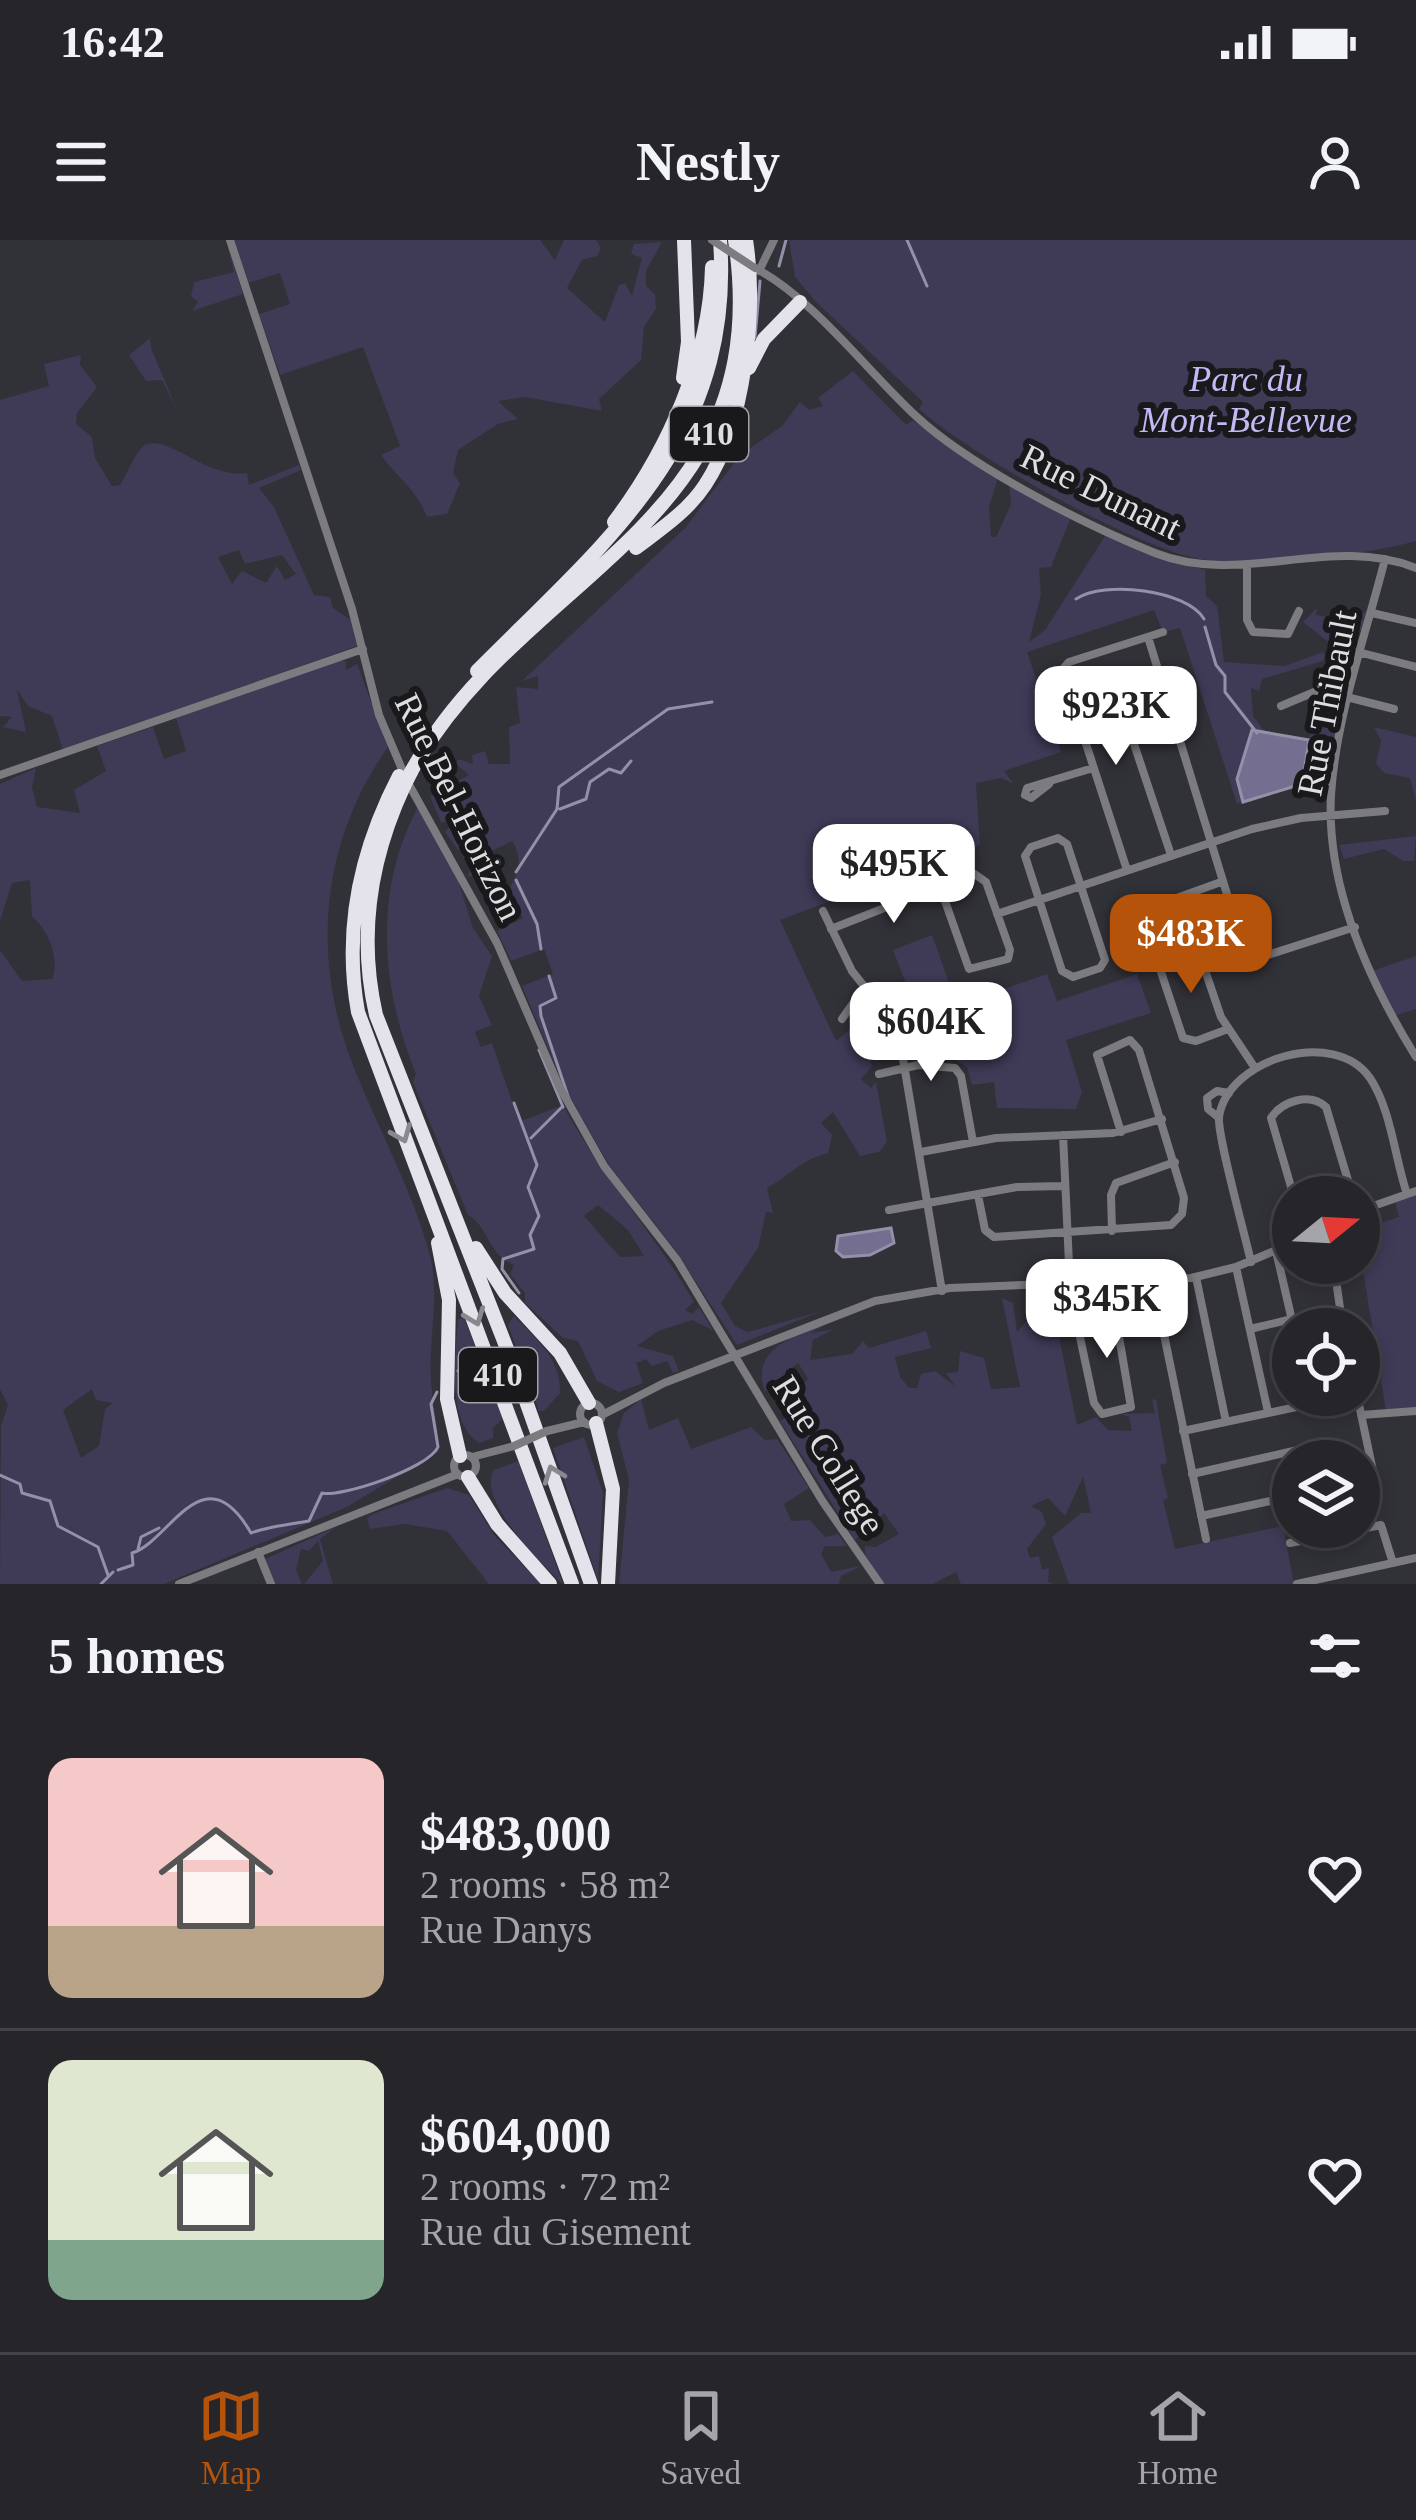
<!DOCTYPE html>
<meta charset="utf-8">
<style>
:root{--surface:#25252a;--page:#313136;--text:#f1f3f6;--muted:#a3a5a8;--line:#424247;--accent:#b45309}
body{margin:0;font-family:Georgia,serif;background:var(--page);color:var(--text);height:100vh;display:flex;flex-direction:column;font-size:45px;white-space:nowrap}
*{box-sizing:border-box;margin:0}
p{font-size:39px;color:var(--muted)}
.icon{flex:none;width:66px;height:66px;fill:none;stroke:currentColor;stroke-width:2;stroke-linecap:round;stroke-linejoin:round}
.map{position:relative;height:1344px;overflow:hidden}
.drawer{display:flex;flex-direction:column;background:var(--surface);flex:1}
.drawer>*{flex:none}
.needle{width:78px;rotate:72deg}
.buttons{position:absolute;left:1272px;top:936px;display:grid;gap:24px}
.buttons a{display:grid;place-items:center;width:108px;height:108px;border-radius:50%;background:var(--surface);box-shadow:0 6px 18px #0003,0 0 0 3px var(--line);font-size:60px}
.price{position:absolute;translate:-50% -102px;padding:0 27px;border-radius:24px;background:#fff;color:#222;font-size:39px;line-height:78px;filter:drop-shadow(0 3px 6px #0008)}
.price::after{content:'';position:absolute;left:50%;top:72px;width:36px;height:27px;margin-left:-18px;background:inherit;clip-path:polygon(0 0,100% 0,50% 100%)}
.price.on{background:var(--accent);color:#fff}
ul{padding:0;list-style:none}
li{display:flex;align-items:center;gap:36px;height:300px;padding:0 48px}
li+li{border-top:3px solid var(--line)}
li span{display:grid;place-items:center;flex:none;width:336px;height:240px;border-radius:24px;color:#555}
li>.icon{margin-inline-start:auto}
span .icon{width:144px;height:144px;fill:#fffc;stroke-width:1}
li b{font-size:51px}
h2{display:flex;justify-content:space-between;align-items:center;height:144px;padding:0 48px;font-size:51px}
.status{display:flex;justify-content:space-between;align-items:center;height:84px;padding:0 60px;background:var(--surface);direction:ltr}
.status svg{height:33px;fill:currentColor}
header{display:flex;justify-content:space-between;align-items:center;height:156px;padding:0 48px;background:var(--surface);font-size:54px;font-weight:700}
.tabs{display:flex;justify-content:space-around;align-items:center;height:168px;border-top:3px solid var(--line);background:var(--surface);font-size:33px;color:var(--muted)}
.tabs a{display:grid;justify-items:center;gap:6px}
.tabs .on{color:var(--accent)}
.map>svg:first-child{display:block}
.green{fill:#3f3a56;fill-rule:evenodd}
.water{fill:#746f90;stroke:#9490a9;stroke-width:3}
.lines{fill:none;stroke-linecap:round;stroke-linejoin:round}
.stream{stroke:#9490a9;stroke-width:3}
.minor{stroke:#7c7c80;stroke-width:8}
.highway{stroke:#e4e3ec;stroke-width:14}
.minor-bridge{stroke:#7c7c80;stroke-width:8}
.highway-bridge{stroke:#e4e3ec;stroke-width:14}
.oneway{stroke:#89888e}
.labels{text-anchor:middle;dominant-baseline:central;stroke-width:12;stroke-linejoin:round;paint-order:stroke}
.shield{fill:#19191c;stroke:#a2a2a7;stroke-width:3}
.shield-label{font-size:33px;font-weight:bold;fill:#dddde2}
.park-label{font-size:36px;font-style:italic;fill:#c2baf4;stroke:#19191c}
.street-label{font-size:36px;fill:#dddde2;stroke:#19191c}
</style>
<div class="status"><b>16:42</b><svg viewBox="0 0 49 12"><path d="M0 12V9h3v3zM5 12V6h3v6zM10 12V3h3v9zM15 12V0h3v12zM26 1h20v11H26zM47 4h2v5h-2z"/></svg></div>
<header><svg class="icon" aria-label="menu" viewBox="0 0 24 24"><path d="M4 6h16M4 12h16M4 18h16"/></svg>Nestly<svg class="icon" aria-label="person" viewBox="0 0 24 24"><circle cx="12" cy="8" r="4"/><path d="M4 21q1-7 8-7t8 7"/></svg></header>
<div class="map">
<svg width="1416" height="1344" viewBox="0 0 1416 1344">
<rect width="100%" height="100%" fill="#313138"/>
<path class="green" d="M226 0 243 54 192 71 198 62 191 56 194 42 234 32Z
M234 0H540L555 20 564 0H596L601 8 597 16 582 20 567 48 605 82 619 45 625 43 632 56 642 18 631 14 634 4 662 2 646 31V46L655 54 656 69 644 87 641 120 599 159 602 171 525 157 498 161 518 179 498 184 458 210 453 233 460 243 447 274 427 277C415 247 398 239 381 215L400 206 363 107 280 135 259 74 290 64 280 33 248 43Z
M789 0H1416V301C1367 315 1255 327 1205 320 1140 311 969 214 919 169L923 162 816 62 795 37Z
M150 98 151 108 177 170 162 140 146 141 129 115Z
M81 115 80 125 97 147 77 173 76 184 92 197 95 218 112 246 120 245C126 236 138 206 147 204 172 197 206 238 247 233L249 245 299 225 301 230 259 248 274 267 314 355 330 357 333 368 351 380 357 406 63 510 52 476 28 466 17 450 26 492 3 487 12 477 0 476V160L49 146 44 124ZM239 310 245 324 282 315 296 334 285 340 277 326 266 343 242 331 232 344 218 317Z
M853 131 906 185 913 180 998 238 989 267 991 297H996L1011 264 1009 242 1071 277 1051 327 1039 328 1041 355 1029 402 1045 390 1107 293 1148 314 1205 330 1206 356 1217 366 1224 422 1285 426 1323 412 1325 416 1323 421 1262 439 1259 451 1251 448 1253 476 1266 493 1252 490 1237 539 1243 562 1237 564 1180 388 1163 392 1154 370 1027 412 1061 512 1004 531 1014 544 1001 538 976 543 980 605 780 680 836 801 858 782 872 826 861 839 871 848 876 842 887 902 879 912 860 916 833 872 821 883 832 895 828 913C800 920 791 935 767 948L773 973 766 972 758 1008 721 1063 735 1086 748 1092 822 1071 737 1105 676 1011 609 925 564 846 522 746 553 734 544 709 511 721 497 691 523 678 512 664 510 647C519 632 523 619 512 601L478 618 481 632 468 637 470 626 445 592 453 583 441 582 430 556 469 535 456 524 458 519 473 524 472 515 485 511 489 524H510L509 487 520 483 516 447 538 449V436L522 441 686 287 740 215 782 186 800 162 809 170 823 166 818 158Z
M1317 368 1316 375 1350 381 1369 369 1364 391 1347 387 1343 404 1359 407 1357 417 1342 413 1338 426 1334 425 1337 409 1303 382Z
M339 421H346V430L357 424 388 507C322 600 311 714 351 820 376 885 412 948 430 1015 441 1059 426 1111 432 1151 433 1166 439 1191 439 1211L347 1267 164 1344H0L1 1186 8 1165 0 1149V710L22 741 52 739C60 719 49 690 32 677L30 640 12 643 0 681V544L36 528 32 547 37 567 80 573 74 550 106 531 97 506 153 487 164 519 186 511 176 478ZM92 1149 96 1160 113 1163 105 1169 99 1206 81 1218 63 1170Z
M1329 476 1341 477 1330 524 1320 523 1317 536 1303 533 1310 495Z
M1374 487 1416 497V561L1410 538 1384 533 1376 524 1381 501Z
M418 567 457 637 473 688 492 716 479 756 492 785 475 792 481 807 492 803 519 882 563 865C601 936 655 994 694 1062L685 1070 692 1074 699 1067 713 1090 692 1080 658 1091 637 1106 673 1116 679 1131 673 1133 667 1121 652 1126 646 1119 636 1123 643 1143 619 1152 597 1141 578 1101 563 1098 525 1063V1053L510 1034 514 1025C488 1015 489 987 468 975L413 842 416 834C381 749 373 650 418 567ZM598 965 628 990 644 1016 620 1017 584 976Z
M1416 596 1414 621H1403L1384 609 1344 619 1339 605Z
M932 695 957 765 1047 734 1057 761 1137 734 1151 773 1066 800 1082 852 1076 869 997 868 994 842 972 845 967 827 954 819 952 801 933 798 924 765 915 767 893 710Z
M1416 716V769L1394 776 1372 731Z
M1416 951V1171H1386L1359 1007 1379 1000 1374 985 1399 977 1394 957Z
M1002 1058 1013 1063 1017 1092 1032 1075 1035 1082 1055 1077 1077 1185 1096 1177 1108 1190 1132 1191 1129 1177 1121 1174 1155 1173 1152 1159 1156 1160 1167 1223 1160 1225 1168 1258 1163 1260 1175 1309 1283 1286 1294 1344H1069L1052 1297 1081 1273H1091L1083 1237 1065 1276 1048 1258 1031 1266 1042 1272 1046 1284 1027 1309 1030 1318 1039 1316 1042 1330 1049 1328 1048 1342 1054 1344H961L956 1332 933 1344H883L865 1315V1306L876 1307 899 1294 884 1273 855 1300 780 1181 790 1176 799 1191 805 1185 797 1168 806 1161 798 1147 808 1139 798 1123 765 1152C748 1107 800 1094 832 1081L811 1093 834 1089 813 1100 810 1120 852 1114 863 1101 869 1108 926 1091 931 1108 895 1117 900 1137 909 1148H917L921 1134 935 1131 955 1146 946 1133 958 1132 960 1111 984 1118 991 1149 1020 1147Z
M514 1076C536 1099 561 1118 560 1153L544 1171H539L508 1085Z
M464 1078 503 1178 493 1188V1198L479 1203C445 1181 456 1113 458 1079Z
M641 1159 649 1190 678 1178 691 1209 751 1187 765 1200 777 1199 809 1248 784 1264 791 1281 810 1280 825 1297 838 1294 847 1306H825L821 1314 831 1332 861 1326 841 1336 839 1344H619L629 1240 617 1193 624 1173Z
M584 1197 603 1253 598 1340 553 1208Z
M518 1221 521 1228 563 1344C542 1325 475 1258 494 1230Z
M447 1248 469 1255 494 1295 541 1344H489L447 1291 405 1284 370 1289 367 1278 373 1274Z
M336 1287 320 1299 333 1344H304L323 1321 318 1301 309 1311 301 1309 296 1330 302 1344H275L265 1319Z"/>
<path class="water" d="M1252 490 1309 500 1302 544 1243 562 1237 539Z
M891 988 894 1003 870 1015 843 1017 836 1011 838 996Z"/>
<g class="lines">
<path class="stream" d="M907 0 927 46
M779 26 786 0
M755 98 760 41
M1076 359C1104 340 1187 350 1204 379
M1205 387 1216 425 1225 436V452L1257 493
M560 569 586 559 590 542 609 529 621 533 631 521
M516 632 557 569 559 547 668 469 712 462
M516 640 537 684 541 709
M549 736 556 758 540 766 541 776 570 862
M539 810 563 867
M514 863 537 925 528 947 539 976 530 995 534 1009 503 1019 502 1029 519 1053
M531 898 562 867
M458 1131 474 1111
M0 1235 20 1244 22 1253 50 1261 58 1286 98 1307 108 1335
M138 1309 141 1297 159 1288
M118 1330 133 1325 132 1313C169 1303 203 1210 251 1293 266 1287 291 1284 309 1281L322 1253C339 1258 428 1229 438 1207L431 1164 437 1152
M101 1344 113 1332"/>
<path class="minor" d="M230 0 352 369 379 475 407 541 497 703 559 846 604 926 677 1020 823 1262 880 1344
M755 28C813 58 868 132 917 177 971 227 1085 285 1155 313 1241 347 1331 294 1416 328
M759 31 774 0
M1385 319C1366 395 1336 476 1331 555 1326 647 1369 741 1416 817
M1247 327V380L1253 392 1288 394 1299 371
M1372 373 1416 383
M1148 397 1246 716 1252 720 1355 687
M1362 413 1416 427
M1281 466 1319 450 1394 469
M1077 478 1122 468 1171 615
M0 535 363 409
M1025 555 1027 548 1093 528
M1025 555 1031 558 1049 544
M1058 598 1067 604 1105 720 1100 728 1073 737 1062 731 1025 616 1031 607Z
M1127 630 1062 430 1069 422 1163 392
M1221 642 1149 668 1143 678 1183 798 1196 801 1228 789
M1180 657 1221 777 1255 828
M823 671 852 731 898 789 942 1051
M997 674 1252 589 1301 578 1385 571
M831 689 973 633 986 642 1010 710 1008 719 969 729 939 644
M842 779 865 746
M879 834 918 825 955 828 961 836 973 902
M1219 878 1208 869 1207 858 1217 851 1229 853
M1063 895 1070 1045 1071 1055 1094 1163 1102 1174 1131 1167 1118 1091 1079 1090
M921 912 996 898 1113 893 1162 879
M978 955 985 990 994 997 1171 985 1182 974 1184 958 1139 810 1130 800 1097 815 1121 892
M1294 957 1271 878C1282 861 1310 852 1326 867L1353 957
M889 970 1017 947 1065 946
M1359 971 1416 951
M1112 991 1111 955 1116 943 1175 922
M1276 1011 1294 1089
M1251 1022C1245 995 1217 895 1219 877 1228 818 1335 787 1370 838 1391 869 1395 919 1407 954
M1236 1027 1268 1172
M1196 1037 1226 1182
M1153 1041 1206 1299
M1337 1047 1343 1089
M1250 1089 1292 1079
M1357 1155 1373 1231 1369 1239 1359 1242
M580 1174a11 11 0 1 1 22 0a11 11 0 1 1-22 0Z
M602 1175 664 1143 875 1061 950 1048 1191 1038 1236 1027 1293 1003
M1361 1175 1416 1171
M547 1191 584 1182
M1183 1191 1353 1155
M454 1226a11 11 0 1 1 22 0a11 11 0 1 1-22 0Z
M472 1217 514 1206
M1192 1234 1315 1206 1326 1221
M1201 1276 1293 1256
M1290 1303 1381 1285 1393 1323
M258 1312 271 1344
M179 1344 458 1234
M1297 1344 1416 1318"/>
<path class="highway" d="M749 128 764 99 800 62
M683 138 688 102 684 0
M614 282C668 210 710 117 712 27
M636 308C661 289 688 271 705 245 745 185 757 70 746 0
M477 431C605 302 735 202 720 0
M411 532C522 330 778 288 735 0
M399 536C360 611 343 689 358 772L572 1344
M404 546C370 619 358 696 376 775L511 1119 591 1344
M438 1003 449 1060 447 1159 460 1216
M476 1008 505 1053 560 1113 589 1163
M596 1183 613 1249 608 1344
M468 1237 497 1284 550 1344"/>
<path class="minor-bridge" d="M712 0 755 28
M514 1206 547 1191"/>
<path class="highway-bridge" d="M404 546 411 532"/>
</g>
<defs><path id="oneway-chevron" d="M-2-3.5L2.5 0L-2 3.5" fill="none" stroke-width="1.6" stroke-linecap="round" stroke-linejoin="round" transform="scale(3)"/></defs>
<g class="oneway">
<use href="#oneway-chevron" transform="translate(402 894) rotate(68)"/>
<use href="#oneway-chevron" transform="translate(475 1077) rotate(69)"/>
<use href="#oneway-chevron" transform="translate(553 1234) rotate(-110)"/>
</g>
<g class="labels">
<g class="shield">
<rect x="670" y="167" width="78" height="54" rx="9"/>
<rect x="459" y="1108" width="78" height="54" rx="9"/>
</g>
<g class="shield-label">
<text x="709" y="194">410</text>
<text x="498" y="1135">410</text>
</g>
<g class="park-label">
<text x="1246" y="139">Parc du<tspan x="1246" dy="41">Mont-Bellevue</tspan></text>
</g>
<g class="street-label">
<text transform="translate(1101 252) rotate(26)">Rue Dunant</text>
<text transform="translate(1327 463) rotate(-79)">Rue Thibault</text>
<text transform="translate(459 567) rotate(64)">Rue Bel-Horizon</text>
<text transform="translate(829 1215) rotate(58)">Rue College</text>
</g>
</g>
</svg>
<div class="buttons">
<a><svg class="needle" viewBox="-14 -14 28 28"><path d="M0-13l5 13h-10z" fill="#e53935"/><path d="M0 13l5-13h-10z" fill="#a3a5a8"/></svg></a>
<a><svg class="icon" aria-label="locate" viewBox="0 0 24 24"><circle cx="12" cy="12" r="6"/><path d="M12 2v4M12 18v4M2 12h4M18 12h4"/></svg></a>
<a><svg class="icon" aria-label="layers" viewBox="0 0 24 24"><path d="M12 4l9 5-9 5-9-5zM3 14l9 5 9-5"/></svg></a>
</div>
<b class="price" style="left:1116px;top:528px">$923K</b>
<b class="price" style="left:894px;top:686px">$495K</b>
<b class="price on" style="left:1191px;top:756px">$483K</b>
<b class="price" style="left:931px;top:844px">$604K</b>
<b class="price" style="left:1107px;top:1121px">$345K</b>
</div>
<section class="drawer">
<h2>5 homes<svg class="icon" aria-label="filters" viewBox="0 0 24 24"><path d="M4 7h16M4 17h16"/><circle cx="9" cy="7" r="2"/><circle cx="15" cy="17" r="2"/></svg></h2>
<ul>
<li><span style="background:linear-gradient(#f6c9c9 70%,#b9a48a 0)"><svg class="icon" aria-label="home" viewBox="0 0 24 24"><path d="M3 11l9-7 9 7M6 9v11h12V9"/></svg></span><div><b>$483,000</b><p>2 rooms · 58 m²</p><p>Rue Danys</p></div><svg class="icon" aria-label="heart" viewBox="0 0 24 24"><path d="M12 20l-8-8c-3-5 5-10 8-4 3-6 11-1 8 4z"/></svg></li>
<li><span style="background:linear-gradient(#dfe7d0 75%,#7fa58c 0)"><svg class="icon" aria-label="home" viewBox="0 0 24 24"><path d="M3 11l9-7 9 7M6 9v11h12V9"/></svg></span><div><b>$604,000</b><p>2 rooms · 72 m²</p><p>Rue du Gisement</p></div><svg class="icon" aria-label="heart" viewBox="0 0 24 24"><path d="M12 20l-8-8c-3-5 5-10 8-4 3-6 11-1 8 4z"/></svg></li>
</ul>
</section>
<nav class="tabs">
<a class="on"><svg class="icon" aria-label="map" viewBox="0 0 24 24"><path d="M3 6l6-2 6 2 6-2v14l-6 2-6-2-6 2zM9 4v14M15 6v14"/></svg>Map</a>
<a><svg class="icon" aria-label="saved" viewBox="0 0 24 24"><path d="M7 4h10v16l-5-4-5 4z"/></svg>Saved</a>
<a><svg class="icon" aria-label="home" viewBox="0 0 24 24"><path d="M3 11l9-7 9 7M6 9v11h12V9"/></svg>Home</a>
</nav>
